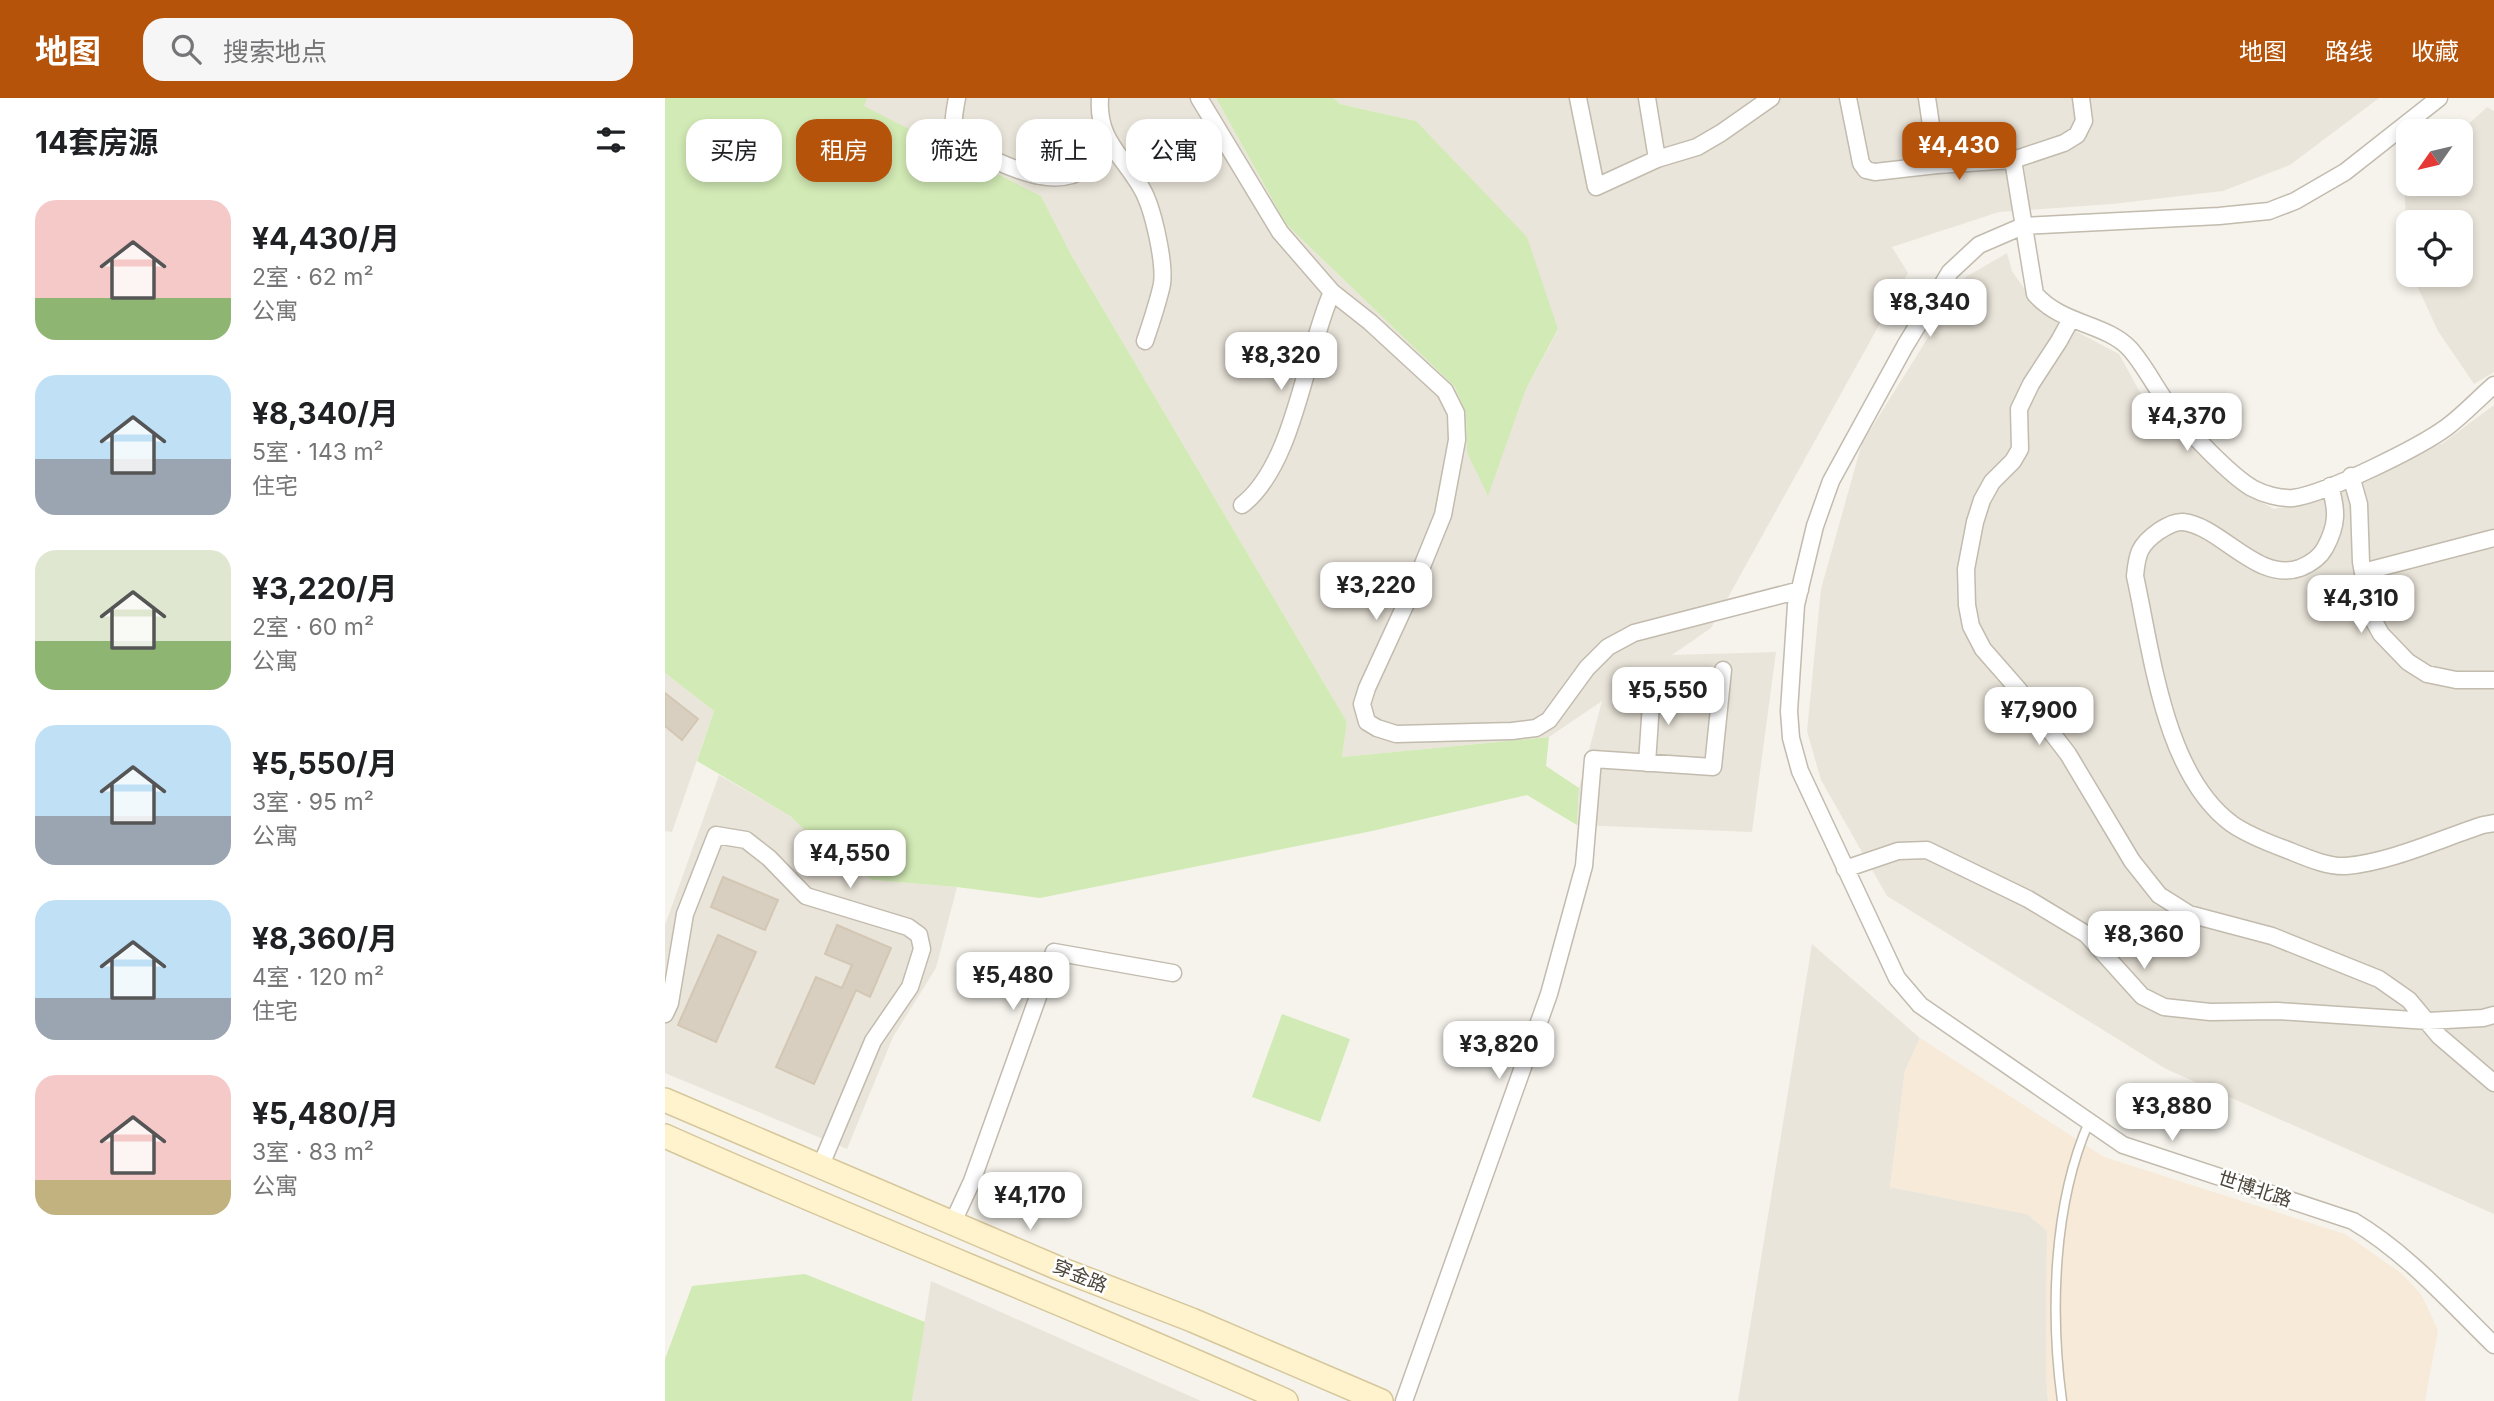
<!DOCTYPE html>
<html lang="zh">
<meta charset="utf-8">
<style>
:root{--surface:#fff;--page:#f6f6f6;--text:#202124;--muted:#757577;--accent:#b45309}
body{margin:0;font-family:Inter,"Noto Sans SC",sans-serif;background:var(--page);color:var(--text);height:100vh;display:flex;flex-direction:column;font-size:26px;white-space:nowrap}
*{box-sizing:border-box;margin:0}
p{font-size:23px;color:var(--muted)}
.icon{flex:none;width:38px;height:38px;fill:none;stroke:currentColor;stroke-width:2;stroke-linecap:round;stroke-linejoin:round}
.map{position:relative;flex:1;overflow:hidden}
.drawer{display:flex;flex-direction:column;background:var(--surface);width:665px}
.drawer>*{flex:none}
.hud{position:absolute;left:21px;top:21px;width:665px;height:63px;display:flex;gap:14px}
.needle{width:46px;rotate:236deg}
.tools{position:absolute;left:1731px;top:21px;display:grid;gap:14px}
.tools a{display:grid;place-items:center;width:77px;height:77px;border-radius:14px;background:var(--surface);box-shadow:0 4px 10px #0003;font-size:35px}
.price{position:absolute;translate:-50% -60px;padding:0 16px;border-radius:14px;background:#fff;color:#222;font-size:23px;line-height:46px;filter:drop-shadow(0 2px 4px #0008)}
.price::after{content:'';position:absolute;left:50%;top:42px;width:21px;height:16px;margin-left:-10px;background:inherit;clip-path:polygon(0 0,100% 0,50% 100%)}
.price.active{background:var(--accent);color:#fff}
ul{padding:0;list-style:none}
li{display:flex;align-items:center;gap:21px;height:175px;padding:0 35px}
li span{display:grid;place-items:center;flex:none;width:196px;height:140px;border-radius:21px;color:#555}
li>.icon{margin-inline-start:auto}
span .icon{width:84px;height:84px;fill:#fffc;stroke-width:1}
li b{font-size:30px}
h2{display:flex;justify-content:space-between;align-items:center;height:84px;padding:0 35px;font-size:30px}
.tag{padding:0 24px;border-radius:21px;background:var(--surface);box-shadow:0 4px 10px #0003;font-size:24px;line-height:63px}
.tag.active{background:var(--accent);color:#fff}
header{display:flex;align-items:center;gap:42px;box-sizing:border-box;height:98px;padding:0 35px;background:var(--accent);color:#fff}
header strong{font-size:33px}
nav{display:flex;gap:38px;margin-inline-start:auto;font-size:24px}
.search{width:490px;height:63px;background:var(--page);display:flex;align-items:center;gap:18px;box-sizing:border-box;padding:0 24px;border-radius:21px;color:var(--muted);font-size:26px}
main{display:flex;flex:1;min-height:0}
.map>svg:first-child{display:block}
.residential{fill:#eae5da}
.commercial{fill:#f7ead8}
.green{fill:#d2eab5}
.building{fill:#d8cfc1;stroke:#d3c7b4;stroke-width:2}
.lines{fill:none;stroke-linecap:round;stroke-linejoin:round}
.lane-casing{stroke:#c2bbae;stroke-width:11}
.street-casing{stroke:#c2bbae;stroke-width:19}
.secondary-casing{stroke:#d6c79b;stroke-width:26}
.lane{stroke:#fff;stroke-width:8}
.street{stroke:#fff;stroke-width:16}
.secondary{stroke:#fff3cd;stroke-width:23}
.labels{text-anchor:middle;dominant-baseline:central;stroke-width:5;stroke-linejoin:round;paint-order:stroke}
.street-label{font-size:19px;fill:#4b4439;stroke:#fff}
</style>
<header>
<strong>地图</strong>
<div class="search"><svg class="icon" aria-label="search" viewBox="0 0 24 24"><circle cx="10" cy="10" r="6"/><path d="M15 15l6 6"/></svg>搜索地点</div>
<nav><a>地图</a><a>路线</a><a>收藏</a></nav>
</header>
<main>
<section class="drawer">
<h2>14套房源<svg class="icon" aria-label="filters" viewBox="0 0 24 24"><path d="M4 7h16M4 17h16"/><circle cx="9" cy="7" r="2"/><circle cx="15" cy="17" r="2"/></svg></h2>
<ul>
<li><span style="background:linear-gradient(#f6c9c9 70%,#8fb573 0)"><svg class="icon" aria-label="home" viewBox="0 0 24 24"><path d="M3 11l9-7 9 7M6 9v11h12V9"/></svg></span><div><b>¥4,430/月</b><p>2室 · 62 m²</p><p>公寓</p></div></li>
<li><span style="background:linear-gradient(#bfe0f5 60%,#9aa5b1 0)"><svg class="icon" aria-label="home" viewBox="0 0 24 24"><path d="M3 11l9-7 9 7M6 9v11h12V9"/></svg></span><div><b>¥8,340/月</b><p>5室 · 143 m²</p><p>住宅</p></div></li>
<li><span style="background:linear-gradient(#dfe7d0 65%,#8fb573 0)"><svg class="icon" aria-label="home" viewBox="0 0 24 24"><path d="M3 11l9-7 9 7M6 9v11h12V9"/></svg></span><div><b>¥3,220/月</b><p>2室 · 60 m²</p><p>公寓</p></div></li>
<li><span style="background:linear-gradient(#bfe0f5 65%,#9aa5b1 0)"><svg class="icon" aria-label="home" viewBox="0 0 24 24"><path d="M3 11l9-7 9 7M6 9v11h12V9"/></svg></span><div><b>¥5,550/月</b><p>3室 · 95 m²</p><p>公寓</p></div></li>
<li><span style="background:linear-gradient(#bfe0f5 70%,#9aa5b1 0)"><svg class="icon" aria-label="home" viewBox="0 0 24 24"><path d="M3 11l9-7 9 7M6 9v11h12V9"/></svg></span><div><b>¥8,360/月</b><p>4室 · 120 m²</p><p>住宅</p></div></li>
<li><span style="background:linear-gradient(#f6c9c9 75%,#c2b280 0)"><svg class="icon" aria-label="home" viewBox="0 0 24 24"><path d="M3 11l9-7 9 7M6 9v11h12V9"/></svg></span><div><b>¥5,480/月</b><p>3室 · 83 m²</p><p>公寓</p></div></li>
</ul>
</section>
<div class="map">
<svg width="1829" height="1303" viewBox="0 0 1829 1303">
<rect width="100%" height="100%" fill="#f6f3ec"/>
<path class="residential" d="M202 0H551L621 126 790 289 801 316 802 355 823 397 861 291 893 232 751 23 675 6 669 0H1714L1625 67 1558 93 1447 106 1334 114 1227 149 1243 175 1046 530 1007 557 1111 554 1087 734 912 727 914 690 937 603 884 639 677 659 682 624 408 160 376 98 198 8Z
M1822 9 1829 13V274L1809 286 1773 233 1747 177H1796V124H1743V155L1739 86 1743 82V86H1796V33Z
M1342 155 1347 173 1376 215 1454 256 1481 305 1574 392 1609 411 1635 406 1778 345 1829 307V1116L1501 971 1222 798 1156 682 1142 633 1156 491 1197 345 1301 179Z
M0 575 49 613 7 734 0 733Z
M54 677 125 718 173 765 208 782 292 789 271 870 228 939 182 1051 0 975V827Z
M1147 846 1255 940 1240 973 1225 1089 1362 1116 1382 1133 1381 1274 1383 1303H1073Z
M266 1183 536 1303H247Z"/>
<path class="commercial" d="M1255 940 1439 1059 1680 1136 1736 1175 1756 1196 1773 1232 1760 1303H1383L1381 1274 1382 1133 1362 1116 1225 1089 1240 973Z"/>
<path class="green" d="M0 0H202L199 8 376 98 408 160 682 624 677 659 884 639 881 668 914 690 912 727 862 697 707 733 375 800 292 789 208 782 173 765 125 718 32 663 49 613 0 575Z
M551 0H669L675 6 751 23 862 139 893 231 861 291 823 398 802 355 801 316 790 289 621 126Z
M617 916 685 941 655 1024 587 999Z
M140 1176 260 1224 247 1303H0V1261L27 1188Z"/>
<path class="building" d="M0 595 33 621 17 642 0 628Z
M58 779 113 802 100 832 46 809Z
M172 827 226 850 205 899 191 892 149 986 111 969 151 879 177 890 187 867 160 856Z
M53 837 91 854 51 944 13 927Z"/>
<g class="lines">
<defs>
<path id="lane" d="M1397 1303C1385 1214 1388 1106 1424 1024"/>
<path id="street" d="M292 0C290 11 286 27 292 38 301 53 357 75 375 78 385 80 397 80 407 77 421 72 435 57 447 48
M435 0C432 43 458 57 477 91 488 110 500 164 497 186 493 205 486 225 480 243
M534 0 615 134 667 194 705 224 780 293 791 315 792 342 778 417 749 488 702 590 697 606 702 624 712 630 731 636 847 633 871 630 884 622 922 570 943 549 969 535 1135 492
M913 0 931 89 992 61 1032 49 1056 35 1106 0
M982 0 992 61
M1183 0 1196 65 1201 72 1210 74 1272 67 1348 62 1399 45 1412 37 1419 23 1416 0
M1262 0 1272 67
M1774 0 1680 74 1630 103 1604 113 1554 118 1358 128 1314 147 1285 174 1240 248 1166 383 1150 428 1131 507 1124 613 1126 640 1135 673 1232 880 1255 907 1458 1047 1688 1123C1742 1155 1785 1204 1829 1247
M1348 62 1370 196C1397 227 1441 225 1465 251 1481 269 1492 293 1507 312 1523 333 1565 377 1587 390 1598 396 1615 401 1628 400 1660 396 1755 349 1782 329 1798 317 1813 301 1829 287
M1406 221 1394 243 1366 286 1354 311 1355 351 1348 363 1327 384 1317 402 1310 424 1301 471 1302 507 1306 528 1318 551 1353 591 1403 656 1467 763 1494 797 1524 816 1607 838 1714 881 1744 902 1774 938 1829 985
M1686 378 1694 406 1696 464 1706 518 1716 536 1743 564 1762 576 1791 582H1829
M1665 388C1672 412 1673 426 1660 450 1655 459 1645 466 1635 470 1592 485 1556 428 1518 424 1510 423 1500 429 1494 433 1474 447 1472 456 1470 478 1487 555 1499 676 1567 726 1583 737 1601 744 1620 751 1638 758 1661 769 1681 768 1726 764 1775 741 1818 727L1829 725
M577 407C630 366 640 254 667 194
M1698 474 1829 440
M982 665 987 591
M1180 771 1233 753 1262 752 1363 801 1421 836 1477 898 1499 909 1545 914 1613 913 1763 923 1818 920 1829 917
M0 916 5 905 20 816 51 737 81 742 104 760 141 798 243 829 254 837 257 851 245 889 208 943 156 1067
M288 1124 307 1083 389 854 508 875
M739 1303 884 896 919 768 928 661 1048 669 1058 572"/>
<path id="secondary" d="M0 1002 393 1170 527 1222 716 1303
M0 1038C206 1130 415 1211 621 1303"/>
</defs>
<use href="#lane" class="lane-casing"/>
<use href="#street" class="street-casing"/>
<use href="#secondary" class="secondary-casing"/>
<use href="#lane" class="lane"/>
<use href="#street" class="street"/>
<use href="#secondary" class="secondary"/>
</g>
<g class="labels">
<g class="street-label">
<text transform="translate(1590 1091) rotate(18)">世博北路</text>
<text transform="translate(415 1178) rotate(22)">穿金路</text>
</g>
</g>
</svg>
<div class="tools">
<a><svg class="needle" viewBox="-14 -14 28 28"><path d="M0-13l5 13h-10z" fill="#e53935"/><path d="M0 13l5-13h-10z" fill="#757577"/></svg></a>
<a><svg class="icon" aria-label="locate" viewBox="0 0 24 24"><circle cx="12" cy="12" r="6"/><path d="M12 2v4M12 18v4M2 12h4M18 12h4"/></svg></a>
</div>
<b class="price active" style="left:1294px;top:84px">¥4,430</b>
<b class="price" style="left:1265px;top:241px">¥8,340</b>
<b class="price" style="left:616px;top:294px">¥8,320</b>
<b class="price" style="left:1522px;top:355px">¥4,370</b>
<b class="price" style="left:711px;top:524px">¥3,220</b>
<b class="price" style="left:1696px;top:537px">¥4,310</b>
<b class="price" style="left:1003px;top:629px">¥5,550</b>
<b class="price" style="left:1374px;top:649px">¥7,900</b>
<b class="price" style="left:185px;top:792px">¥4,550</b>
<b class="price" style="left:1479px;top:873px">¥8,360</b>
<b class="price" style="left:348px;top:914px">¥5,480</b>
<b class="price" style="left:834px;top:983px">¥3,820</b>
<b class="price" style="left:1507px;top:1045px">¥3,880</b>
<b class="price" style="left:365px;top:1134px">¥4,170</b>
<div class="hud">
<a class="tag">买房</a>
<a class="tag active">租房</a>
<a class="tag">筛选</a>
<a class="tag">新上</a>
<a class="tag">公寓</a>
</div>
</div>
</main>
